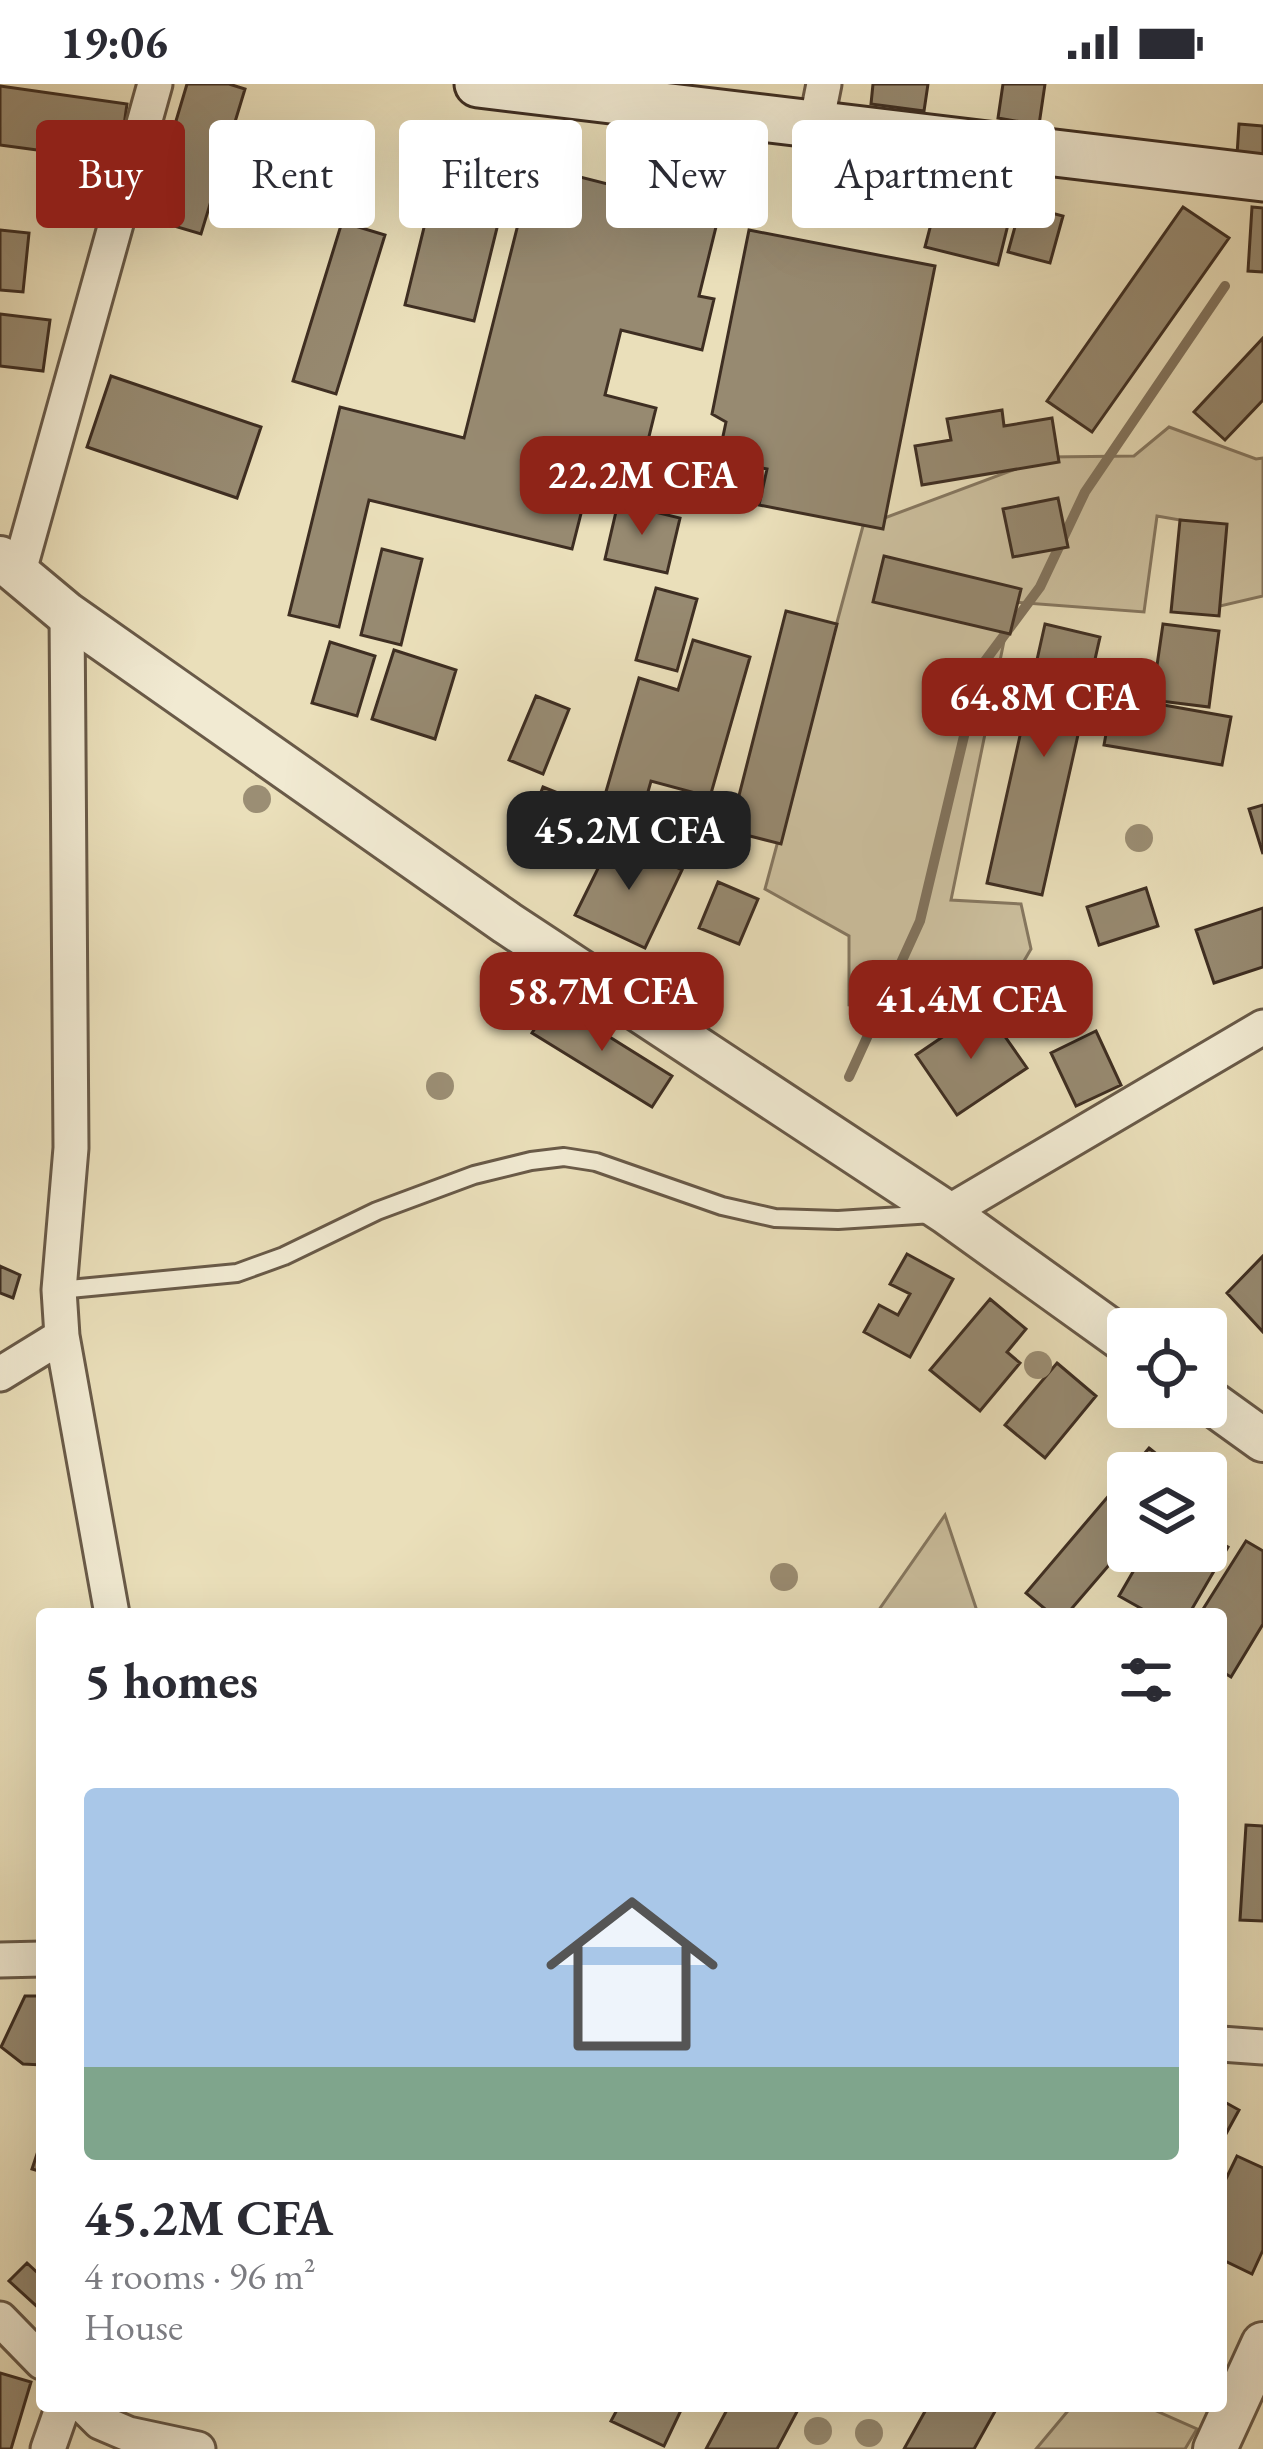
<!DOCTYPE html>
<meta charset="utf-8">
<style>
:root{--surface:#fff;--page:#f2f2f3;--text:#2b2b33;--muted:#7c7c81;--line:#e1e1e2;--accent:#8f2418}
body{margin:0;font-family:"EB Garamond",serif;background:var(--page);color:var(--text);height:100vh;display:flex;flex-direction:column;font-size:45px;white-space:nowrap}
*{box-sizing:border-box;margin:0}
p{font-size:39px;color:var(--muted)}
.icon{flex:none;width:66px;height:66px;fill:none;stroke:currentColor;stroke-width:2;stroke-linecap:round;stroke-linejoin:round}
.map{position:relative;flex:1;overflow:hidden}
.sheet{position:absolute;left:36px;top:1524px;width:1191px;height:804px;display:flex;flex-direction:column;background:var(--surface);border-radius:12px;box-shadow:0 12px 48px #0002}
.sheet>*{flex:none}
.banner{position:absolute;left:36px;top:36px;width:1191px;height:108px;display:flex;gap:24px}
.buttons{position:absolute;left:1107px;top:1224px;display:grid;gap:24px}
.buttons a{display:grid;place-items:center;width:120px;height:120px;border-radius:12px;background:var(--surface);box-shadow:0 12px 48px #0002;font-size:60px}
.price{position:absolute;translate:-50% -102px;padding:0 27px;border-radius:24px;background:var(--accent);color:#fff;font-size:39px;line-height:78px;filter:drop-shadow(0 3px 6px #0008)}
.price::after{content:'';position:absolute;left:50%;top:72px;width:36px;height:27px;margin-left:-18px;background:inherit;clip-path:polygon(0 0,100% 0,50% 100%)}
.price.current{background:#222;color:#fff}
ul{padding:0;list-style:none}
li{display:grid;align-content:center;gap:24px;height:636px;padding:0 48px}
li+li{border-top:3px solid var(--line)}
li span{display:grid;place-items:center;height:372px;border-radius:12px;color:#555}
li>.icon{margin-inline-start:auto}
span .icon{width:216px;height:216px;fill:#fffc;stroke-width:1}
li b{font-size:51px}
h2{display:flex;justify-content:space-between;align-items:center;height:144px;padding:0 48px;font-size:51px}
.chip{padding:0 42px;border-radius:12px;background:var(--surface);box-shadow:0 12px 48px #0002;font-size:42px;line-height:108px}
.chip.current{background:var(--accent);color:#fff}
.status{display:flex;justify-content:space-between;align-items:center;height:84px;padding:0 60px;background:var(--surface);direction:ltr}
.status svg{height:33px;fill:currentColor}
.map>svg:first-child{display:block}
.green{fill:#cdc1a0;stroke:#867861;stroke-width:3}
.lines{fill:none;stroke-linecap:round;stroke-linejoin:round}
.stream{stroke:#82745e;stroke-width:10}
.building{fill:#978a71;stroke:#3e2e22;stroke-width:3}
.service-casing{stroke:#695a48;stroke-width:22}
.minor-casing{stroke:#695a48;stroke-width:39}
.tertiary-casing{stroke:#695a48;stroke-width:48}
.secondary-casing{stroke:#3e2e22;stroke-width:51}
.service{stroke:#f1ead2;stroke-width:16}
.minor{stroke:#f1ead2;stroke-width:33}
.tertiary{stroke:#f1ead2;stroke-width:42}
.secondary{stroke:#f1ead2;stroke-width:45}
.tree{fill:#9b8e74}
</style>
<div class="status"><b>19:06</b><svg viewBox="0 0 49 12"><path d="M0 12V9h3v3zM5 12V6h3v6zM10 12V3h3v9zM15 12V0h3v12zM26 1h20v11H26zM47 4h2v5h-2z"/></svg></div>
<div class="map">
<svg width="1263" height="2365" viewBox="0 0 1263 2365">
<rect width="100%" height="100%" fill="#eadfba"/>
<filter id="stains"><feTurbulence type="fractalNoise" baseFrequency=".00167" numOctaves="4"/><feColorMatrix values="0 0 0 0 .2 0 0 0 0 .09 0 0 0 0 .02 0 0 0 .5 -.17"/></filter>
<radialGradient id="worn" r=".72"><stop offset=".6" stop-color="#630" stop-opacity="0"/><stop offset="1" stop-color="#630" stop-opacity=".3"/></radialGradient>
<path class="green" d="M1169 343 1256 375 1263 374V512L1216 523 1209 441 1157 432 1144 528 1012 518 951 816 1021 820 1031 865 1008 904 969 932 849 921V852L765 805 863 442 1048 373 1134 372Z
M945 1431 978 1530H876Z
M1072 2322H1145L1197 2345 1185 2365H1036Z"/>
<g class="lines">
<path class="stream" d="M849 993 920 837 974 610 985 577 1040 503 1085 408 1225 202"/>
</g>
<path class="building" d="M187 0H229L245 5 201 150 147 134Z
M873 0H928L924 27 871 20Z
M1003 0H1045L1039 41 998 34Z
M0 2 127 20 119 77 0 61Z
M1239 40 1263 42V74L1237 71Z
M444 62 513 79 474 237 405 221Z
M644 69 729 90 699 212 714 215 702 266 621 246 605 311 656 324 635 409 589 398 572 465 369 416 339 543 289 531 340 323 464 354 533 81 635 107Z
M945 86 1017 104 998 181 925 163Z
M1021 121 1063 132 1050 179 1008 168Z
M1183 123 1229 154 1092 348 1047 317Z
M1252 123 1263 124V188L1248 187Z
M342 138 385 151 336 310 293 297Z
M0 146 29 149 23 208 0 206Z
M749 146 935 182 883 445 759 421 767 385 718 376 726 338 712 330Z
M0 230 50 236 43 287 0 282Z
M1263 254V316L1225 356 1194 328Z
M111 292 261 343 237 414 87 363Z
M1002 326 1004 342 1052 334 1059 378 922 401 915 362 951 356 947 335Z
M1058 414 1068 463 1013 473 1003 425Z
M618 419 680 434 667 489 605 475Z
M1180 436 1227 440 1219 532 1171 528Z
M382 465 422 475 401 561 361 551Z
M884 472 1021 505 1010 550 873 518Z
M656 504 697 515 677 587 636 576Z
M786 527 837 540 781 760 730 747Z
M1045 540 1100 553 1042 811 987 799Z
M1163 540 1219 547 1209 623 1152 616Z
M693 556 750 573 710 713 651 697 644 722 605 711 639 594 678 606Z
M330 558 375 572 357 632 312 619Z
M394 566 456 586 435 655 372 635Z
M536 612 569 625 543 690 509 676Z
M1113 612 1231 633 1222 681 1104 661Z
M543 703 595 724 573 779 521 759Z
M1263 721V770L1249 725Z
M613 754 682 786 645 864 575 831Z
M718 798 758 815 739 860 699 844Z
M1146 804 1158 842 1099 861 1087 823Z
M1263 824V883L1214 899 1196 846Z
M552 917 672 992 652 1023 532 949Z
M985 924 1027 984 957 1031 916 971Z
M1096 947 1121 1001 1076 1022 1051 969Z
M907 1170 953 1195 910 1273 864 1248 879 1221 898 1231 910 1210 890 1200Z
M1263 1172V1248L1227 1209Z
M0 1182 20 1191 13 1214 0 1209Z
M990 1215 1026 1245 1007 1268 1020 1279 980 1327 930 1286Z
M1057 1279 1096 1312 1045 1374 1005 1341Z
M1149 1364 1180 1389H1128Z
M1128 1389V1459L1067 1530H1051L1026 1509Z
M1206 1450 1228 1463 1189 1530H1151L1119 1512 1145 1467H1206Z
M1246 1457 1263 1467V1540L1231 1593 1221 1587V1530H1200Z
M1246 1741 1263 1742V1837L1240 1836Z
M25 1912H42V1981L23 1980 1 1963Z
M1221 2016 1239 2026 1221 2059Z
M42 2055V2088L32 2085Z
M1237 2072 1263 2084V2166L1252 2190 1221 2175V2105Z
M27 2179 42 2193V2227L9 2197Z
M0 2289 31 2298 11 2365H0Z
M619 2322H683L664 2362 611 2337Z
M729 2322H800L777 2365H706Z
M928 2322H998L974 2365H904Z"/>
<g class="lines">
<defs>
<path id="service" d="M59 1206 237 1189 284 1172 377 1127 474 1091 531 1077 564 1073 596 1078 722 1122 775 1134 838 1136 933 1130"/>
<path id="minor" d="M816 40 824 0
M19 487 155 0
M67 530 71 1064 59 1206 62 1252 112 1530
M947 1129 1263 943
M0 1290 62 1252
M0 1876 42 1875
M1221 1960 1263 1963
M0 2235 42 2278
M84 2322 100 2338 128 2350 198 2365
M48 2365 63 2322"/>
<path id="tertiary" d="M0 474 67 530 507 839 947 1129 1128 1259
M1206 1315 1263 1356
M1215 2365 1263 2260"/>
<path id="secondary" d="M478 0 1263 94"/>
</defs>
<use href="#service" class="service-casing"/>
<use href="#minor" class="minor-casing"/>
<use href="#tertiary" class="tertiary-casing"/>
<use href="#secondary" class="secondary-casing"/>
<use href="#service" class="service"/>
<use href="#minor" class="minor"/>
<use href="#tertiary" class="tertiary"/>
<use href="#secondary" class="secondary"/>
</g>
<g class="tree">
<circle cx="257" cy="715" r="14"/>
<circle cx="1139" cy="754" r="14"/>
<circle cx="440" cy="1002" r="14"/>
<circle cx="1038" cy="1281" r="14"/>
<circle cx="784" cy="1493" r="14"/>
<circle cx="818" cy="2347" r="14"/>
<circle cx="869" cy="2349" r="14"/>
</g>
<rect width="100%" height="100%" filter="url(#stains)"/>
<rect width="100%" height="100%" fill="url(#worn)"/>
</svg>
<div class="buttons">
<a><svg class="icon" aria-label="locate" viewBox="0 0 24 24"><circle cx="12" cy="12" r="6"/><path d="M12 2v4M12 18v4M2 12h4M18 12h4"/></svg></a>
<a><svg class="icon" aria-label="layers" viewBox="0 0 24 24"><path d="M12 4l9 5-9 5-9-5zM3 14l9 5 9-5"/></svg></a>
</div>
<b class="price" style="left:642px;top:454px">22.2M CFA</b>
<b class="price" style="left:1044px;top:676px">64.8M CFA</b>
<b class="price current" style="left:629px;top:809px">45.2M CFA</b>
<b class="price" style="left:602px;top:970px">58.7M CFA</b>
<b class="price" style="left:971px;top:978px">41.4M CFA</b>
<div class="banner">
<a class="chip current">Buy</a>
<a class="chip">Rent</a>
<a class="chip">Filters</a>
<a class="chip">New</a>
<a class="chip">Apartment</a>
</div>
<section class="sheet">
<h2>5 homes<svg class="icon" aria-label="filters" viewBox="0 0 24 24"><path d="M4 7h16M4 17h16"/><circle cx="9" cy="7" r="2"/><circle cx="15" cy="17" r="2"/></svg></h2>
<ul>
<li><span style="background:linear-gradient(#a9c7e8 75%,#7fa58c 0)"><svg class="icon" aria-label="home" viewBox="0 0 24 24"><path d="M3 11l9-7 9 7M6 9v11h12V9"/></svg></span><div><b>45.2M CFA</b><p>4 rooms · 96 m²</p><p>House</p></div></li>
</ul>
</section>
</div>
